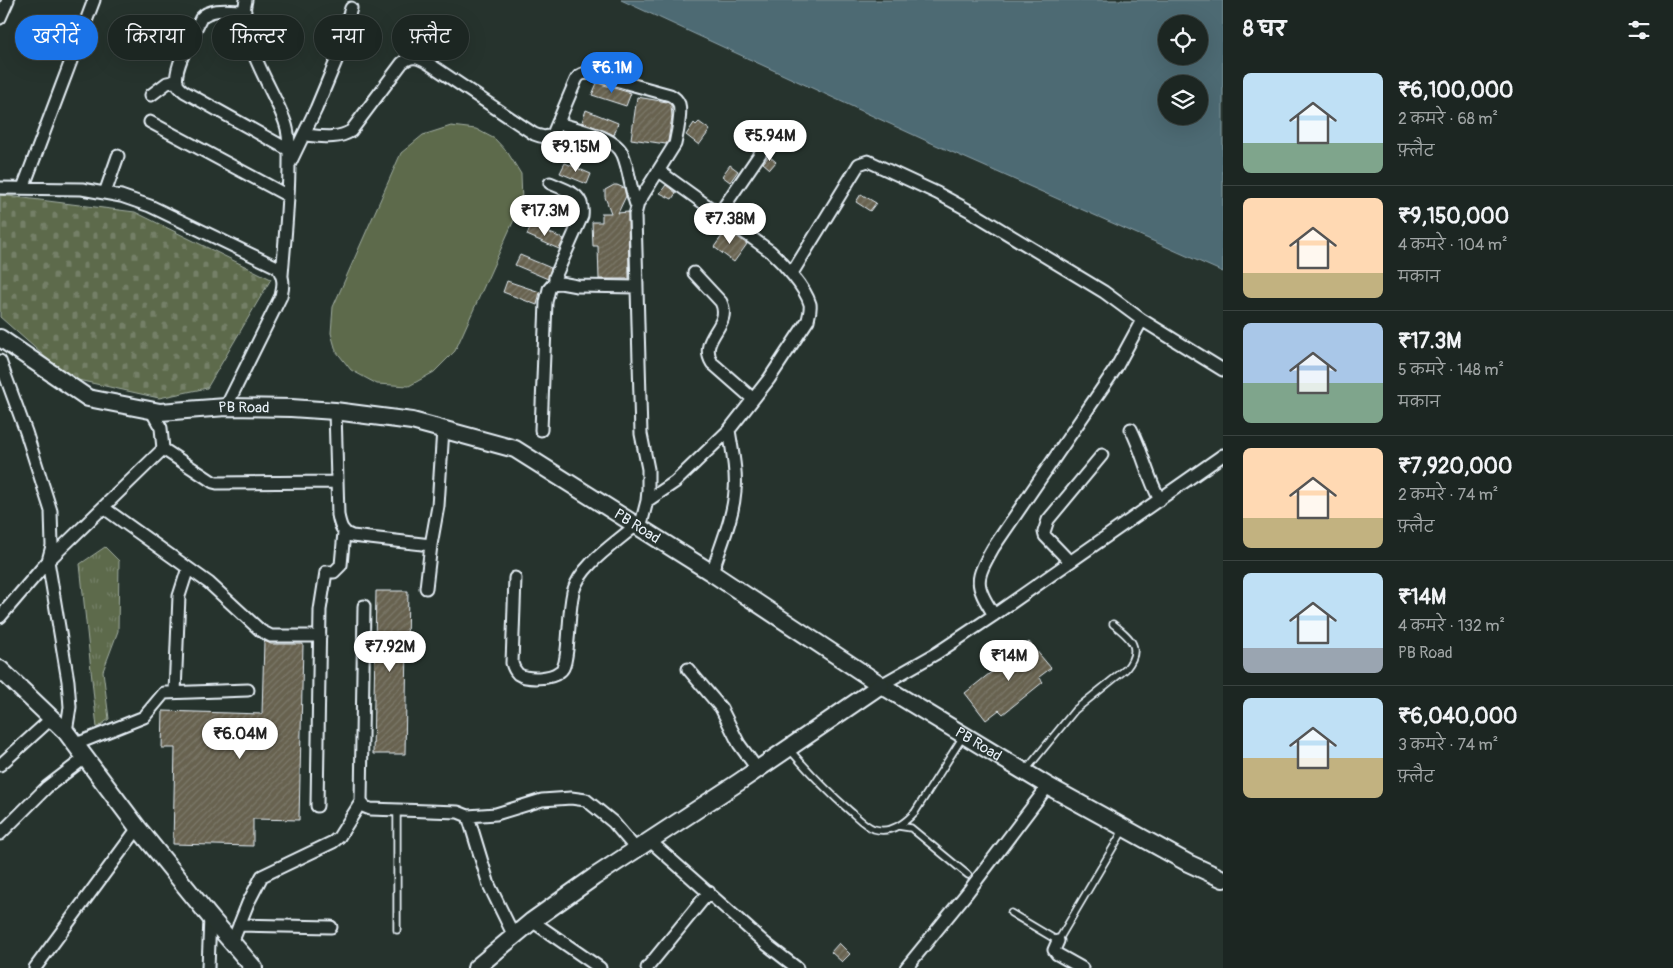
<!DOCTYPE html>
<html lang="hi">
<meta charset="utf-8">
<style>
:root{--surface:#1c2622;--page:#252e2a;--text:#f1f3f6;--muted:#a0a5a5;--line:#3a4340;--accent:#1a73e8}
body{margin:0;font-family:Pangolin,"Playpen Sans Deva",sans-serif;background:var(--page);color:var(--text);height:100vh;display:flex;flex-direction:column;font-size:19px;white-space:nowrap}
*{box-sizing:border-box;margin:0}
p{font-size:16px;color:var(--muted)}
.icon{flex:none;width:28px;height:28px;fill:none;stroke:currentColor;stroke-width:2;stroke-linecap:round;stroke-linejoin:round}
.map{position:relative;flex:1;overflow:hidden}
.sheet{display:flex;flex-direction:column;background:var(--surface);width:450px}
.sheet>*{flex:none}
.banner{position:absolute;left:15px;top:15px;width:475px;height:45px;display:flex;gap:10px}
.buttons{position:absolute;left:1158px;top:15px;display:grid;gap:10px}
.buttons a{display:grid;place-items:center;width:50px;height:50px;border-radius:50%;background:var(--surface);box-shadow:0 5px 20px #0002,0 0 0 1px var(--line);font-size:25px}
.price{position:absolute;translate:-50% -42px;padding:0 11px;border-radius:18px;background:#fff;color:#222;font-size:16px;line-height:32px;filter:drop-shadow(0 1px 2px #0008)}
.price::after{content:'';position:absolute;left:50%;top:30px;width:15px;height:11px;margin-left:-8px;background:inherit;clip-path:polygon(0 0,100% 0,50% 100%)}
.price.active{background:var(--accent);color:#fff}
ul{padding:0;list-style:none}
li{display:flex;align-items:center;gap:15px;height:125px;padding:0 20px}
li+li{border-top:1px solid var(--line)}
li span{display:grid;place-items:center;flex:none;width:140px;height:100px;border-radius:8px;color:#555}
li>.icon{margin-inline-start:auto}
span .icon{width:60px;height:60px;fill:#fffc;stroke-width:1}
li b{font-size:21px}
h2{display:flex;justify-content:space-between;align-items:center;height:60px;padding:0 20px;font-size:21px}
.chip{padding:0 18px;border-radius:22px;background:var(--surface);box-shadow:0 5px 20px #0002,0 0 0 1px var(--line);font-size:18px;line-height:45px}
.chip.active{background:var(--accent);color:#fff}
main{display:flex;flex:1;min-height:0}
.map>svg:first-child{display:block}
.grass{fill:url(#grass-tufts);stroke:#a2aea2}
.cemetery{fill:url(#cemetery-stones);stroke:#a2aea2}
.pitch{fill:#5d6a4c;stroke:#a2aea2}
.water{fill:#4d6a73;stroke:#8ba0a8;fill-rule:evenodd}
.building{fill:url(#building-hatch);stroke:#e8f1f8}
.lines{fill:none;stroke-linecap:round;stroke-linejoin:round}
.lane-casing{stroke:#e8f1f8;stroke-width:9}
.street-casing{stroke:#e8f1f8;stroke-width:15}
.secondary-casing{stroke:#e8f1f8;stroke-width:20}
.lane{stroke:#26332d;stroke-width:5.5}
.street{stroke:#26332d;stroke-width:11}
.secondary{stroke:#26332d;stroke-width:16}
.labels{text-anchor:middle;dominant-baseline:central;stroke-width:4.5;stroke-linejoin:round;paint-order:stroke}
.street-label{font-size:15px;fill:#e8f1f8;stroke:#26332d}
</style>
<main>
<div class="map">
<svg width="1223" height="968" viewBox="0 0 1223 968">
<defs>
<pattern id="grass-tufts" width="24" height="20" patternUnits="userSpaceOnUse" patternTransform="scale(1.25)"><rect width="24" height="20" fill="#5d6a4c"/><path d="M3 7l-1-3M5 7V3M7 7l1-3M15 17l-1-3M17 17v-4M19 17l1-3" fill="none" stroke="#748067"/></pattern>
<pattern id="cemetery-stones" width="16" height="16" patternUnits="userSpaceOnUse" patternTransform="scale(1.25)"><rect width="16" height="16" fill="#5d6a4c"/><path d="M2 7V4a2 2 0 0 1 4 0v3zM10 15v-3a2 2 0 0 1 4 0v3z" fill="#748067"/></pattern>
<pattern id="building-hatch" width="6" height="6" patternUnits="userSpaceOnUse" patternTransform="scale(1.25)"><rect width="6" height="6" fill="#676250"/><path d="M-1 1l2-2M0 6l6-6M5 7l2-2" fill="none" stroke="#7d796a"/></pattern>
</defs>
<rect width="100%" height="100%" fill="#26332d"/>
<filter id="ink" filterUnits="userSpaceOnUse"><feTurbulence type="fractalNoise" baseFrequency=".02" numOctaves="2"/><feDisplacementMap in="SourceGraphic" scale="10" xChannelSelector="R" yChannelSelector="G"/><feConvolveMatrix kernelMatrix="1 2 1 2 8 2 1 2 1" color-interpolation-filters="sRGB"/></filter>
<g filter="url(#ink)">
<path class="grass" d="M105 547 119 561 118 631 103 671 109 719 97 728 80 564Z"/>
<path class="cemetery" d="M0 195 135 212 271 279 207 388 159 398 69 378 0 317Z"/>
<path class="pitch" d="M451 126 476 129 495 139 508 153 521 174 522 202 455 351 434 372 409 386 377 384 351 370 336 351 331 333 333 307 401 153 423 135Z"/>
<path class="water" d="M621 0H1223V272L927 141ZM1166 24H1199V56H1166ZM1166 84H1199V116H1166Z"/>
<path class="building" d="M597 83 631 93 626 106 592 95Z
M637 97 667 102 671 105 672 117 668 141 666 144 631 139Z
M586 110 618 123 614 135 582 122Z
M699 122 710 130 699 145 686 135 694 123 696 125Z
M576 136 592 141 608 149 609 150 605 159 572 145Z
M769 156 776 162 770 169 763 163Z
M565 163 591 174 587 184 560 173Z
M730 165 738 171 730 182 722 176Z
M614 185H617L624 188 626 196 618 213 628 212 629 279H599L598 246H593L592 222H602V213H611L605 197V190Z
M666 185 676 193 672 199 660 193Z
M861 194 876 203 870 211 856 202Z
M543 196 575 209 572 220 539 206Z
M531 225 564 239 559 249 527 235Z
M727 229 747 244 734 262 714 247Z
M520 255 551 268 548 279 515 265Z
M507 281 540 292 537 305 503 292Z
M376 591H408L405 754H373Z
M264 641 271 644H303L299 820 253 819V846L173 844 175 748H162L163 711 262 714Z
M1029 642 1051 668 1039 677 1043 682 1003 714 999 710 986 720 965 693Z
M839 943 850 954 842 962 831 952Z"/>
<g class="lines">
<defs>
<path id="lane" d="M790 750C809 772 828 792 850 811 857 817 865 826 874 829 891 834 905 823 915 812L964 735
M1026 770 1075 710 1126 669C1143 648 1131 638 1113 624
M397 810V930
M898 826 911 828 968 875
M1011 913 1058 941 1124 829"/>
<path id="street" d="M246 0C236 37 273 88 285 122 290 135 289 150 289 164 289 201 285 238 282 275
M245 11C231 11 211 7 201 18 194 33 173 67 177 83 178 87 181 89 185 92L289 150
M0 18 8 0
M151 95 167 83 177 81
M150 122 288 196
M558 123C576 129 616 136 623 155 630 172 630 190 637 207
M304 135C320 136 337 140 351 131L402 63C411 55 418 57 428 63L534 134C542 137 546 138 553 134L576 80C579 74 583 73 590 73L670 95C674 97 677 99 679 104 682 114 677 134 675 144L638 203 635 215 641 434 648 469V490L647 501 640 528
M290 163 316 109 336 61 351 8
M550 183C567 191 585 193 582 216L555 277V282L577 286 637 287
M0 188 82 189 121 196 150 206 277 267C284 277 284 284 281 296L226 407
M23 188 94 0
M105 193 118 156
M719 214 766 145
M694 273 721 302C733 326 697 338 712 363L753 399
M792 273 859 164 868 161 937 193 970 211 1104 292 1142 320 1223 370
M0 361 26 432 51 511 52 546 48 561 68 681 70 707 66 732
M335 411 338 515C340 525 342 533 352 536L431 545
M1131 429C1143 453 1147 476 1160 500
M541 430 546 302 549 289 555 282
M163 449 213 482 217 483 337 482
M647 501 675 482 729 430 769 379 808 320C809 315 811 309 810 304 805 287 783 263 770 251L659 171
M104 508 209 583 261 631 271 636H320
M1070 562 1045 536 1044 532 1048 520 1102 455
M712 573C720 547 733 519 735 491 737 471 732 450 729 430
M515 578 512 663C513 667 515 671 518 674 527 680 551 679 559 672 563 670 564 666 565 662 570 639 568 615 573 592 580 565 616 543 636 525
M426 588 431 545 438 506 443 429
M364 606 361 802 365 807 370 809 458 812 468 816 489 885 514 936
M994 615C974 583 975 580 993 548L1116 368 1142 320
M0 617 48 561 163 449 161 428 151 410
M688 669 721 708 739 744 758 770
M881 685 937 653 994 615 1223 455
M175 692 179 596 188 568
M76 744 144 717 164 693 248 690
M0 765 52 718
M317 806 320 610 326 572H334L341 565 344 532
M468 816 496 814 542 800 571 798 586 800 613 822 636 849
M0 834 47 787 86 757
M649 840 766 944 797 968
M532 921 600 968
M239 925 331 927
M1058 941 1054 950 1057 954 1082 968
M232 943 248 903 262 876 333 842 339 837 361 802
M35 968 138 828
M208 968 210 917
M647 968 709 892
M906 968 967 893 1048 786"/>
<g id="secondary">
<path id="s1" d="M0 338 88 398 160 412 226 407 291 408 335 411 412 421 515 449 712 573 881 685 1048 786 1188 863 1223 879"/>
<path d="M0 669 66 732 138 828 210 917 254 968"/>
<path d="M476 968 532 921 594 877 739 782 881 685"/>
</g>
</defs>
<use href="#lane" class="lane-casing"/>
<use href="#street" class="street-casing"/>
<use href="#secondary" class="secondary-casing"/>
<use href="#lane" class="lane"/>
<use href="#street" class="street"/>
<use href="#secondary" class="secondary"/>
</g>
</g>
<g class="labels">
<g class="street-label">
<text stroke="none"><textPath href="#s1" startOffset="264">PB Road</textPath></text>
<text stroke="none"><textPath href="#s1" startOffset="684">PB Road</textPath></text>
<text stroke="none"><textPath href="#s1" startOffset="1089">PB Road</textPath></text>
</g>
</g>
</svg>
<div class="buttons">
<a><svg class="icon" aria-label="locate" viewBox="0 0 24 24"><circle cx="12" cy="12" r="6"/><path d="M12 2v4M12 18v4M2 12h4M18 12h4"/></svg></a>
<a><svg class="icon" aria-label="layers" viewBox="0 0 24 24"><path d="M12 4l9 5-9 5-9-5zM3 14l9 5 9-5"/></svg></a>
</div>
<b class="price active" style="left:612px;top:94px">₹6.1M</b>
<b class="price" style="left:770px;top:162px">₹5.94M</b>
<b class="price" style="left:576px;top:173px">₹9.15M</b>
<b class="price" style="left:545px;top:237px">₹17.3M</b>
<b class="price" style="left:730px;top:245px">₹7.38M</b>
<b class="price" style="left:390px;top:673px">₹7.92M</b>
<b class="price" style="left:1009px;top:682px">₹14M</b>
<b class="price" style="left:240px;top:760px">₹6.04M</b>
<div class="banner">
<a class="chip active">खरीदें</a>
<a class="chip">किराया</a>
<a class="chip">फ़िल्टर</a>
<a class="chip">नया</a>
<a class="chip">फ़्लैट</a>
</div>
</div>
<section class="sheet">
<h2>8 घर<svg class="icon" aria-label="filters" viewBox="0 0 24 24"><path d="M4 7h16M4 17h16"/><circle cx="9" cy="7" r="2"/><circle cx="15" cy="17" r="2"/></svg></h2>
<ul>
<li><span style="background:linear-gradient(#bfe0f5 70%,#7fa58c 0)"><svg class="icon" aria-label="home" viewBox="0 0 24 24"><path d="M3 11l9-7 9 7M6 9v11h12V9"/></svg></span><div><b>₹6,100,000</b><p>2 कमरे · 68 m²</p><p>फ़्लैट</p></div></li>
<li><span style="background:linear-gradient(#ffd9b3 75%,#c2b280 0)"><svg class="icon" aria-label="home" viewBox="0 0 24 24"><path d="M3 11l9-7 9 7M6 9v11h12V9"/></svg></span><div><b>₹9,150,000</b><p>4 कमरे · 104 m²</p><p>मकान</p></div></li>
<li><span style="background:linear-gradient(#a9c7e8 60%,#7fa58c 0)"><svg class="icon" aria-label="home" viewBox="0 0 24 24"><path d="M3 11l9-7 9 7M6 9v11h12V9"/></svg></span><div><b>₹17.3M</b><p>5 कमरे · 148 m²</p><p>मकान</p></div></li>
<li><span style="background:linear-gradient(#ffd9b3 70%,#c2b280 0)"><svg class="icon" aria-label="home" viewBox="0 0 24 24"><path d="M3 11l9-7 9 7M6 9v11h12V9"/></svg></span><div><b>₹7,920,000</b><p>2 कमरे · 74 m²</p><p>फ़्लैट</p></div></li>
<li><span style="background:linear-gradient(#bfe0f5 75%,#9aa5b1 0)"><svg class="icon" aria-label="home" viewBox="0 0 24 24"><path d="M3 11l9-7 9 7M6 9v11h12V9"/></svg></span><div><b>₹14M</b><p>4 कमरे · 132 m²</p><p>PB Road</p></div></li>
<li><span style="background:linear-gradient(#bfe0f5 60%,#c2b280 0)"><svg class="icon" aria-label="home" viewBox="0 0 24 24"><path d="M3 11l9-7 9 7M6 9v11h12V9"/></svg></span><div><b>₹6,040,000</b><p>3 कमरे · 74 m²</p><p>फ़्लैट</p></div></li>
</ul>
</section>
</main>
